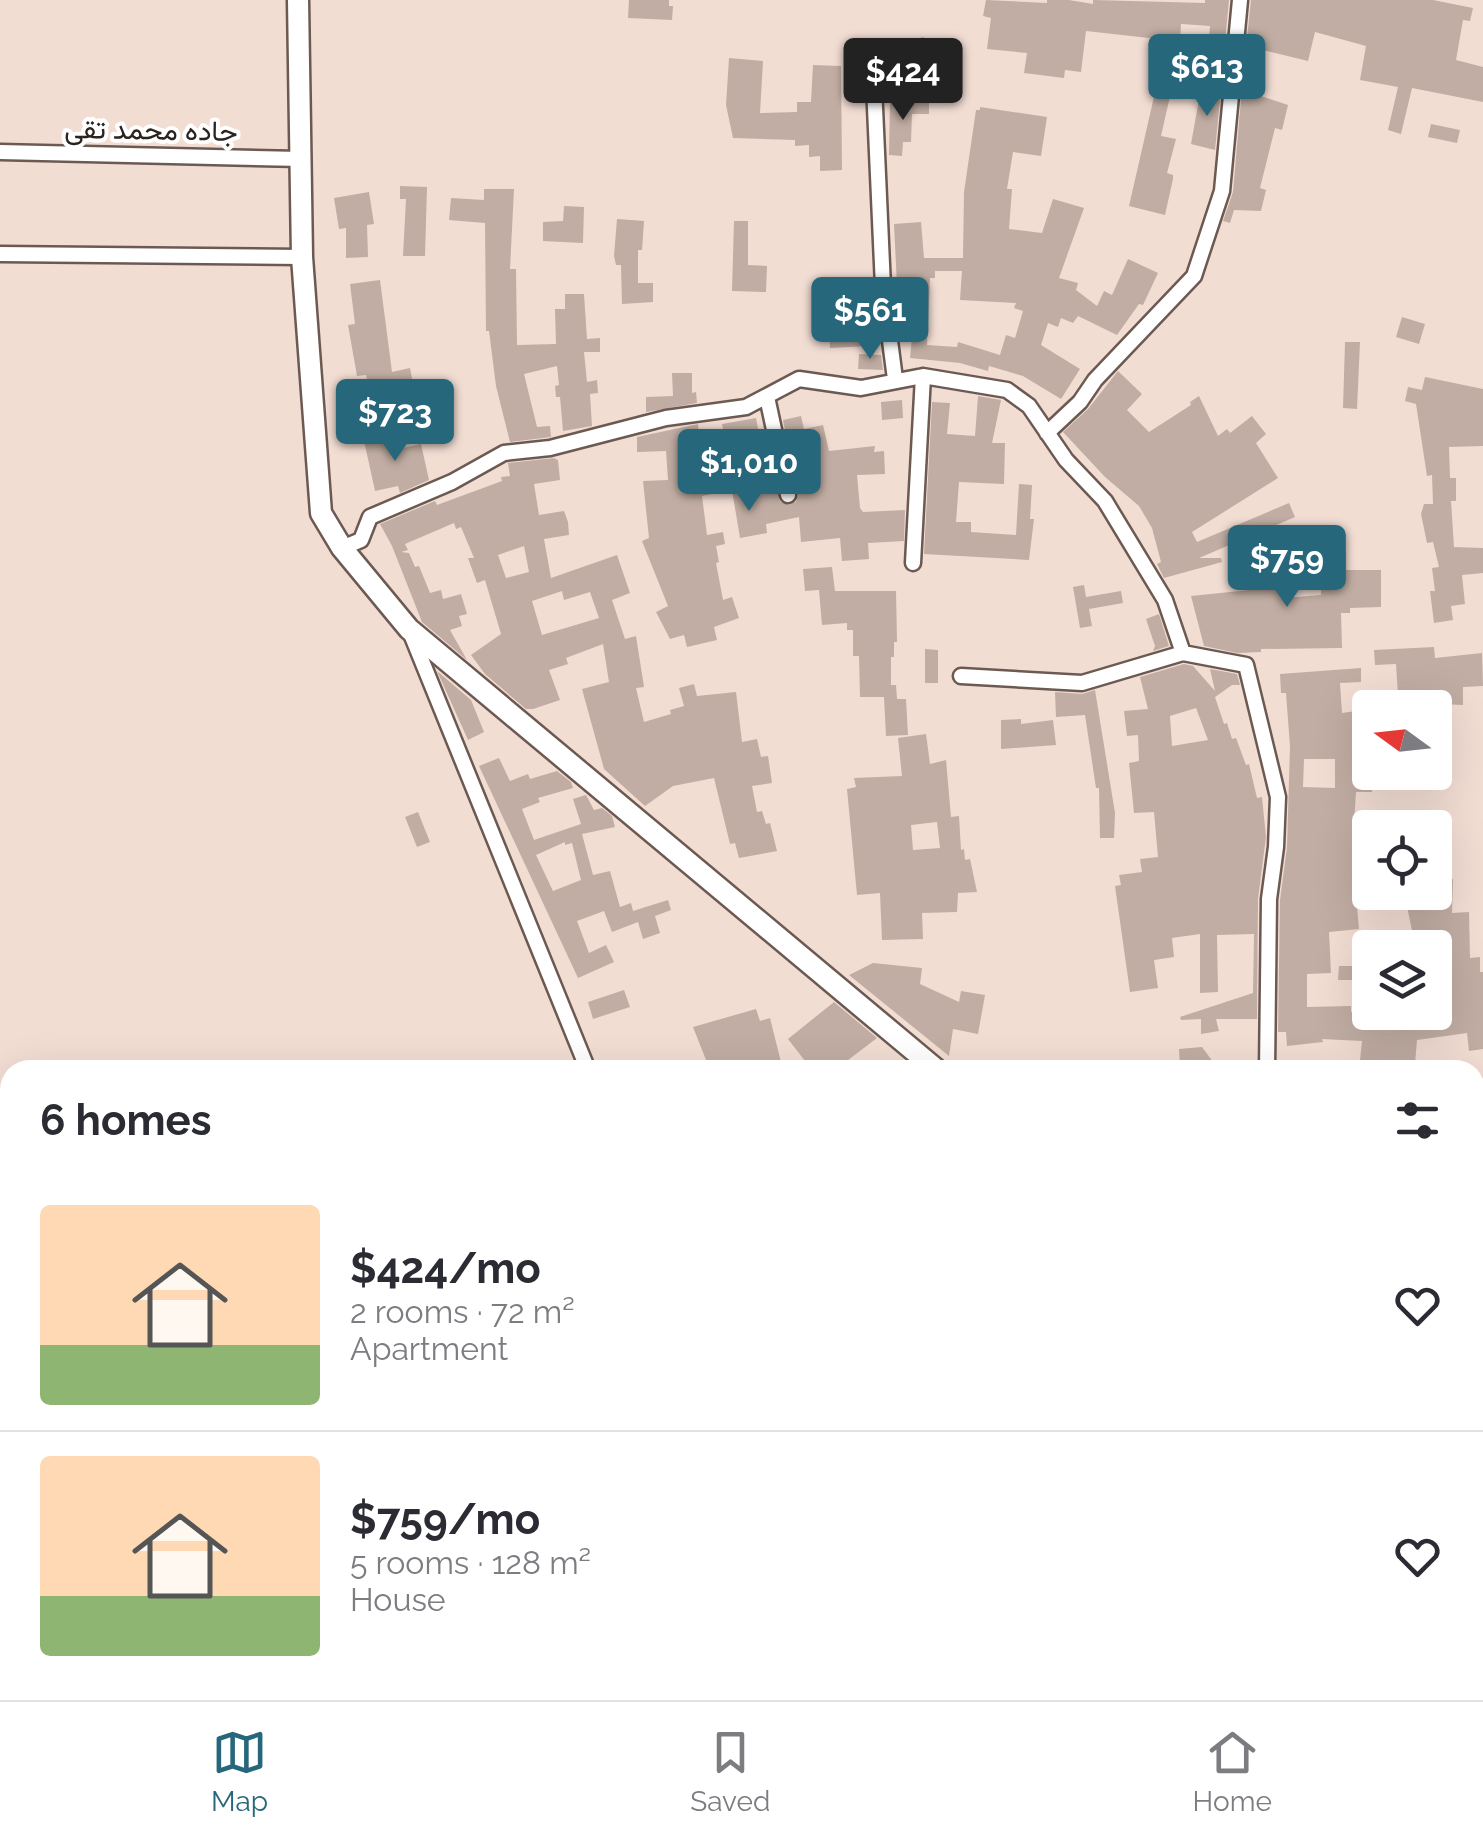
<!DOCTYPE html>
<meta charset="utf-8">
<style>
:root{--surface:#fff;--page:#f2f2f3;--text:#2b2b33;--muted:#7c7c81;--line:#e1e1e2;--accent:#27677b}
body{margin:0;font-family:Raleway,Vazirmatn,sans-serif;background:var(--page);color:var(--text);height:100vh;display:flex;flex-direction:column;font-size:38px;white-space:nowrap}
*{box-sizing:border-box;margin:0}
p{font-size:32px;color:var(--muted)}
.icon{flex:none;width:55px;height:55px;fill:none;stroke:currentColor;stroke-width:2;stroke-linecap:round;stroke-linejoin:round}
.map{position:relative;flex:1;overflow:hidden}
.details{position:absolute;left:0px;top:1060px;width:1485px;height:640px;display:flex;flex-direction:column;background:var(--surface);border-radius:30px 30px 0 0;box-shadow:0 10px 40px #0002}
.details>*{flex:none}
.needle{width:65px;rotate:285deg}
.controls{position:absolute;left:1352px;top:690px;display:grid;gap:20px}
.controls a{display:grid;place-items:center;width:100px;height:100px;border-radius:10px;background:var(--surface);box-shadow:0 10px 40px #0002;font-size:50px}
.price{position:absolute;translate:-50% -85px;padding:0 22px;border-radius:10px;background:var(--accent);color:#fff;font-size:32px;line-height:65px;filter:drop-shadow(0 2px 5px #0008)}
.price::after{content:'';position:absolute;left:50%;top:60px;width:30px;height:22px;margin-left:-15px;background:inherit;clip-path:polygon(0 0,100% 0,50% 100%)}
.price.active{background:#222;color:#fff}
ul{padding:0;list-style:none}
li{display:flex;align-items:center;gap:30px;height:250px;padding:0 40px}
li+li{border-top:2px solid var(--line)}
li span{display:grid;place-items:center;flex:none;width:280px;height:200px;border-radius:10px;color:#555}
li>.icon{margin-inline-start:auto}
span .icon{width:120px;height:120px;fill:#fffc;stroke-width:1}
li b{font-size:42px}
h2{display:flex;justify-content:space-between;align-items:center;height:120px;padding:0 40px;font-size:42px}
.menu{display:flex;justify-content:space-around;align-items:center;height:140px;border-top:2px solid var(--line);background:var(--surface);font-size:28px;color:var(--muted)}
.menu a{display:grid;justify-items:center;gap:5px}
.menu .active{color:var(--accent)}
.map>svg:first-child{display:block}
.building{fill:#c1ada3;fill-rule:evenodd}
.lines{fill:none;stroke-linecap:round;stroke-linejoin:round}
.street-casing{stroke:#6c5a52;stroke-width:19}
.secondary-casing{stroke:#6c5a52;stroke-width:25}
.street{stroke:#fff;stroke-width:14}
.secondary{stroke:#fff;stroke-width:20}
.labels{text-anchor:middle;dominant-baseline:central;stroke-width:8;stroke-linejoin:round;paint-order:stroke}
.street-label{font-size:28px;fill:#2b231f;stroke:#fff}
</style>
<div class="map">
<svg width="1483" height="1700" viewBox="0 0 1483 1700">
<rect width="100%" height="100%" fill="#f2ddd3"/>
<path class="building" d="M629 0H669V6H673L672 20 628 18Z
M986 0 1047 3V0H1069L1093 4V0L1205 3V0H1229L1225 41 1209 40 1210 26 1181 24 1179 58 1190 61 1184 86 1173 83 1161 136 1176 139 1167 173 1173 175V179L1165 215 1129 206 1167 40 1086 31 1081 72 1065 70 1064 78 1024 73 1027 53 987 49 991 18 983 16Z
M1251 0H1433L1473 8 1470 21 1463 20 1456 60 1483 67V102L1412 88 1401 134 1388 130 1398 87 1360 80 1366 46 1315 32 1308 61 1254 48 1251 67 1244 66Z
M924 37V63L884 62V45Z
M729 58 763 61 760 113 797 112V102H811L813 65 841 66 842 170 820 171V156L809 157V145L795 146V140L733 138 726 105Z
M1243 76 1258 83 1255 94 1288 105 1282 130 1275 128 1260 188 1266 190 1261 211 1234 210 1230 223 1223 221 1233 192Z
M1201 88 1221 91 1215 150 1191 144Z
M890 100 929 102V114H912L911 142H903L902 156 889 155Z
M980 107 1047 117 1041 156 1013 152 1007 189H1012L1009 229 1042 233 1053 199 1084 208 1059 278 1078 283 1076 290 1097 306 1104 291 1112 295 1128 259 1158 273 1143 305 1139 304 1117 335 1078 316 1073 323 1061 318 1058 327 1048 323 1041 345 1080 369 1061 399 1023 376 989 366 988 371 960 363 910 358 913 327H899L894 224 921 222 924 258H963L964 192 976 110H980ZM935 271H962L960 300 1016 303 1014 308 1023 311 1015 338 1006 335 1000 355 958 342 957 347 927 345 930 278H935Z
M1431 124 1460 130 1457 143 1428 137Z
M400 186 427 187 425 256H403L406 199H400Z
M484 189H514L510 269H516L517 345 556 344 555 309H565V294H584L587 339 600 338V352H584L587 382 597 380 598 393 590 394 592 426 563 431 560 397H556L555 386 559 385 557 366 524 374 537 427 550 426 551 437 510 442 496 386 489 331H486L485 223 449 220 451 198 484 200Z
M369 192 374 224 367 225 368 257 346 258V228L339 229 334 198Z
M564 206 584 207 583 243 543 241V222L563 221Z
M617 219 644 221 642 250H638V283H653V302L622 304 621 265H616L614 256Z
M734 221H748V265L767 266 766 292 732 291Z
M380 280 392 372 410 368 419 415 375 423 366 375 357 376 348 325 355 324 350 284Z
M841 300H866L868 346 830 348 828 301Z
M1402 317 1425 324 1419 344 1396 337Z
M1345 342H1360L1357 409 1343 408Z
M859 354 881 355 883 370 858 369Z
M1118 371 1142 394 1127 410 1149 432 1191 405 1190 402 1199 396 1218 436 1227 429 1230 433 1252 416 1266 434 1256 443 1278 478 1192 532 1197 542 1289 503 1295 517 1199 558H1221L1222 562 1164 578 1157 564 1161 562 1152 528 1139 506 1105 477 1063 432 1088 409Z
M672 373H692V393L696 392 697 403 646 412V397L673 396Z
M1425 377 1483 389V446L1449 447 1450 478H1456V501H1451L1454 547 1483 548V573L1462 575 1465 604 1451 606 1453 620 1434 623 1430 591H1435L1432 568 1439 567 1433 542 1427 543 1421 514 1424 504H1433L1432 475 1427 476 1416 404 1405 401 1408 387 1422 390Z
M978 396 1001 400 992 443H1005L1004 484 959 482 956 522H971V532L1016 535 1019 484 1032 485 1030 519H1034L1029 560 924 554 932 402 950 403 947 434 975 436Z
M902 400 903 418 882 420 881 402Z
M801 416 804 429 823 425 829 451 875 446 874 452 884 451 885 474 857 475 860 508 863 512 905 510 904 541 868 543 869 559 842 561 840 538 801 542 799 517 766 524 767 533 740 538 732 490 702 496 707 535 723 532 725 544 716 546 719 562 716 563 723 600 732 597 739 618 714 627 717 640 687 647 684 635 670 639 656 612 668 606 642 541 649 538 643 481 668 480 666 451 637 452V437L698 424 701 457 727 452 722 424 756 418 759 434 738 437 743 471 757 469V472L764 471 765 477 773 476 780 501 789 505 796 502 798 494 783 420Z
M384 431 389 451 421 444 429 480 400 493 398 486 375 491 363 436Z
M554 458 558 460 560 480 534 484 539 515 564 511 568 522 569 535 544 539 551 578 617 555 630 593 612 600 625 639 636 636 644 687 636 688 644 722 671 714 670 710 684 706 679 688 694 684 697 696 736 692 742 742 757 739 761 757 768 756 772 783 752 786 757 812 762 811 766 824 770 823 777 851 739 858 735 843 730 844 714 778 673 786 645 806 604 769 582 689 609 682 603 644 566 658 568 664 549 670 560 700 533 709H526L485 674 471 655 501 634 485 580 477 583 468 558H474L461 527 456 529 454 523 405 544 408 550 401 552 409 553 415 567 419 566 430 593 441 590 443 599 461 594 467 614 459 616 462 626 450 630 467 660 422 622 392 546 380 524 435 501 437 505 502 481 501 477 510 476 508 463ZM524 546 529 572 506 578 498 555ZM562 591 564 600 590 592 599 618 542 635 532 601Z
M1322 552H1346V570H1381V607L1350 608V613H1341L1342 648 1261 649V652L1237 653 1204 646 1191 596 1269 588 1268 557H1283L1284 598 1321 595Z
M832 567 835 591H896L897 642H894V657H891V685H896L897 699H906L908 735 886 736 884 697H860L859 656H853V630H847V623L822 625 819 590 805 591 803 569Z
M1084 585 1086 597 1121 591 1123 603 1089 609 1092 626 1080 628 1073 587Z
M1159 614 1169 646 1153 651 1155 646 1146 619Z
M1434 647 1435 658 1482 653 1483 686 1463 687V705L1438 704V694L1398 695 1396 664 1375 665 1374 650Z
M925 649 938 650V683H925Z
M1184 664 1193 666 1215 691 1210 669 1237 674 1240 685H1232L1215 697 1224 724 1227 723 1232 739 1236 738 1246 765 1249 764 1257 798 1262 797 1266 837 1258 899 1257 1019H1216L1219 1031 1201 1034V1019L1181 1020 1180 1017 1253 993 1254 934 1217 935 1218 992 1200 993V934L1172 938 1174 957 1154 960 1158 988 1130 992 1115 886 1121 885 1119 875 1142 872 1140 859 1158 857 1154 812 1134 813 1129 763 1139 761 1138 735 1127 736 1124 711 1148 709 1140 677ZM1196 708 1208 740 1172 746 1170 716Z
M1361 668V682L1340 683 1342 713 1370 709V728H1367L1370 752H1366L1372 792H1356L1354 824H1359V833H1362L1363 859H1359L1363 894 1356 895 1359 929 1329 932 1331 973 1307 974V1007L1351 1006V1012H1435V948H1425L1424 943 1415 945 1405 897 1440 894 1439 878 1453 879 1452 913 1469 912 1470 958 1480 957V972H1483V1049L1469 1051 1467 1033 1417 1040 1415 1064 1360 1060 1362 1041 1322 1039 1323 1042 1287 1046 1286 1032H1278L1280 900 1287 847 1290 746 1286 693H1281L1280 674ZM1304 759H1335V788L1303 787Z
M437 671 471 700 484 732 468 740Z
M1095 690 1115 813 1114 838H1100L1099 788H1096L1085 715 1056 717 1055 692 1082 694Z
M1021 719V724L1053 720 1056 745 1001 749V720Z
M926 734 930 764 946 760 951 817 959 816 961 850 964 849 965 860 970 859 977 892 958 893 957 912 922 913 923 939 882 940 880 893 857 895 847 789 856 787 854 778 902 776 898 738ZM937 822 940 848 913 850 911 825Z
M499 758 510 781 528 774 530 779 557 771 571 782 573 788 538 798 540 802 522 809 534 840 581 824 573 799 586 795 594 810 602 808 612 816 615 827 582 834 593 875 610 871 620 907 631 903 633 911 668 900 671 910 655 916 660 933 643 939 638 922 612 932 604 911 577 921 589 953 606 945 614 962 578 978 479 766ZM565 842V845L572 843 581 880 553 891 536 855Z
M418 812 430 842 417 847 405 817Z
M873 963 922 968 920 984 959 1002 961 991 985 995 978 1034 953 1029 949 1056 849 975Z
M1339 966H1361V980H1338Z
M624 990 630 1007 593 1019 588 1002Z
M834 1002 877 1038 835 1070H812L788 1039Z
M756 1009 760 1021 770 1018 783 1070H710L693 1027Z
M1202 1047 1219 1070H1180L1179 1049Z"/>
<g class="lines">
<defs>
<path id="street" d="M873 63 883 287 895 379
M0 152 301 159
M0 254 302 257
M767 397 788 495
M1047 433 1080 402 1095 380 1194 276 1222 191 1240 0
M342 548 361 540 370 517 452 482 504 453 550 448 666 418 746 407 799 379 861 388 923 376 1007 390 1029 406 1066 460 1105 501 1165 600 1183 653 1246 665 1278 797 1276 847 1269 899 1267 1070
M913 563 923 376
M411 634 588 1070
M961 676 1082 683 1183 653
M1475 1225 1483 1224
M1475 1416 1483 1415
M1475 1594 1483 1610
M0 1619 10 1617
M409 1690 411 1700
M841 1690 843 1700"/>
<path id="secondary" d="M298 0 302 257 321 513 342 548 409 629 937 1070
M1429 1690 1436 1700"/>
</defs>
<use href="#street" class="street-casing"/>
<use href="#secondary" class="secondary-casing"/>
<use href="#street" class="street"/>
<use href="#secondary" class="secondary"/>
</g>
<g class="labels">
<g class="street-label">
<text transform="translate(151 130) rotate(1)">جاده محمد تقی</text>
</g>
</g>
</svg>
<div class="controls">
<a><svg class="needle" viewBox="-14 -14 28 28"><path d="M0-13l5 13h-10z" fill="#e53935"/><path d="M0 13l5-13h-10z" fill="#7c7c81"/></svg></a>
<a><svg class="icon" aria-label="locate" viewBox="0 0 24 24"><circle cx="12" cy="12" r="6"/><path d="M12 2v4M12 18v4M2 12h4M18 12h4"/></svg></a>
<a><svg class="icon" aria-label="layers" viewBox="0 0 24 24"><path d="M12 4l9 5-9 5-9-5zM3 14l9 5 9-5"/></svg></a>
</div>
<b class="price" style="left:1207px;top:119px">$613</b>
<b class="price active" style="left:903px;top:123px">$424</b>
<b class="price" style="left:870px;top:362px">$561</b>
<b class="price" style="left:395px;top:464px">$723</b>
<b class="price" style="left:749px;top:514px">$1,010</b>
<b class="price" style="left:1287px;top:610px">$759</b>
<section class="details">
<h2>6 homes<svg class="icon" aria-label="filters" viewBox="0 0 24 24"><path d="M4 7h16M4 17h16"/><circle cx="9" cy="7" r="2"/><circle cx="15" cy="17" r="2"/></svg></h2>
<ul>
<li><span style="background:linear-gradient(#ffd9b3 70%,#8fb573 0)"><svg class="icon" aria-label="home" viewBox="0 0 24 24"><path d="M3 11l9-7 9 7M6 9v11h12V9"/></svg></span><div><b>$424/mo</b><p>2 rooms · 72 m²</p><p>Apartment</p></div><svg class="icon" aria-label="heart" viewBox="0 0 24 24"><path d="M12 20l-8-8c-3-5 5-10 8-4 3-6 11-1 8 4z"/></svg></li>
<li><span style="background:linear-gradient(#ffd9b3 70%,#8fb573 0)"><svg class="icon" aria-label="home" viewBox="0 0 24 24"><path d="M3 11l9-7 9 7M6 9v11h12V9"/></svg></span><div><b>$759/mo</b><p>5 rooms · 128 m²</p><p>House</p></div><svg class="icon" aria-label="heart" viewBox="0 0 24 24"><path d="M12 20l-8-8c-3-5 5-10 8-4 3-6 11-1 8 4z"/></svg></li>
</ul>
</section>
</div>
<nav class="menu">
<a class="active"><svg class="icon" aria-label="map" viewBox="0 0 24 24"><path d="M3 6l6-2 6 2 6-2v14l-6 2-6-2-6 2zM9 4v14M15 6v14"/></svg>Map</a>
<a><svg class="icon" aria-label="saved" viewBox="0 0 24 24"><path d="M7 4h10v16l-5-4-5 4z"/></svg>Saved</a>
<a><svg class="icon" aria-label="home" viewBox="0 0 24 24"><path d="M3 11l9-7 9 7M6 9v11h12V9"/></svg>Home</a>
</nav>
